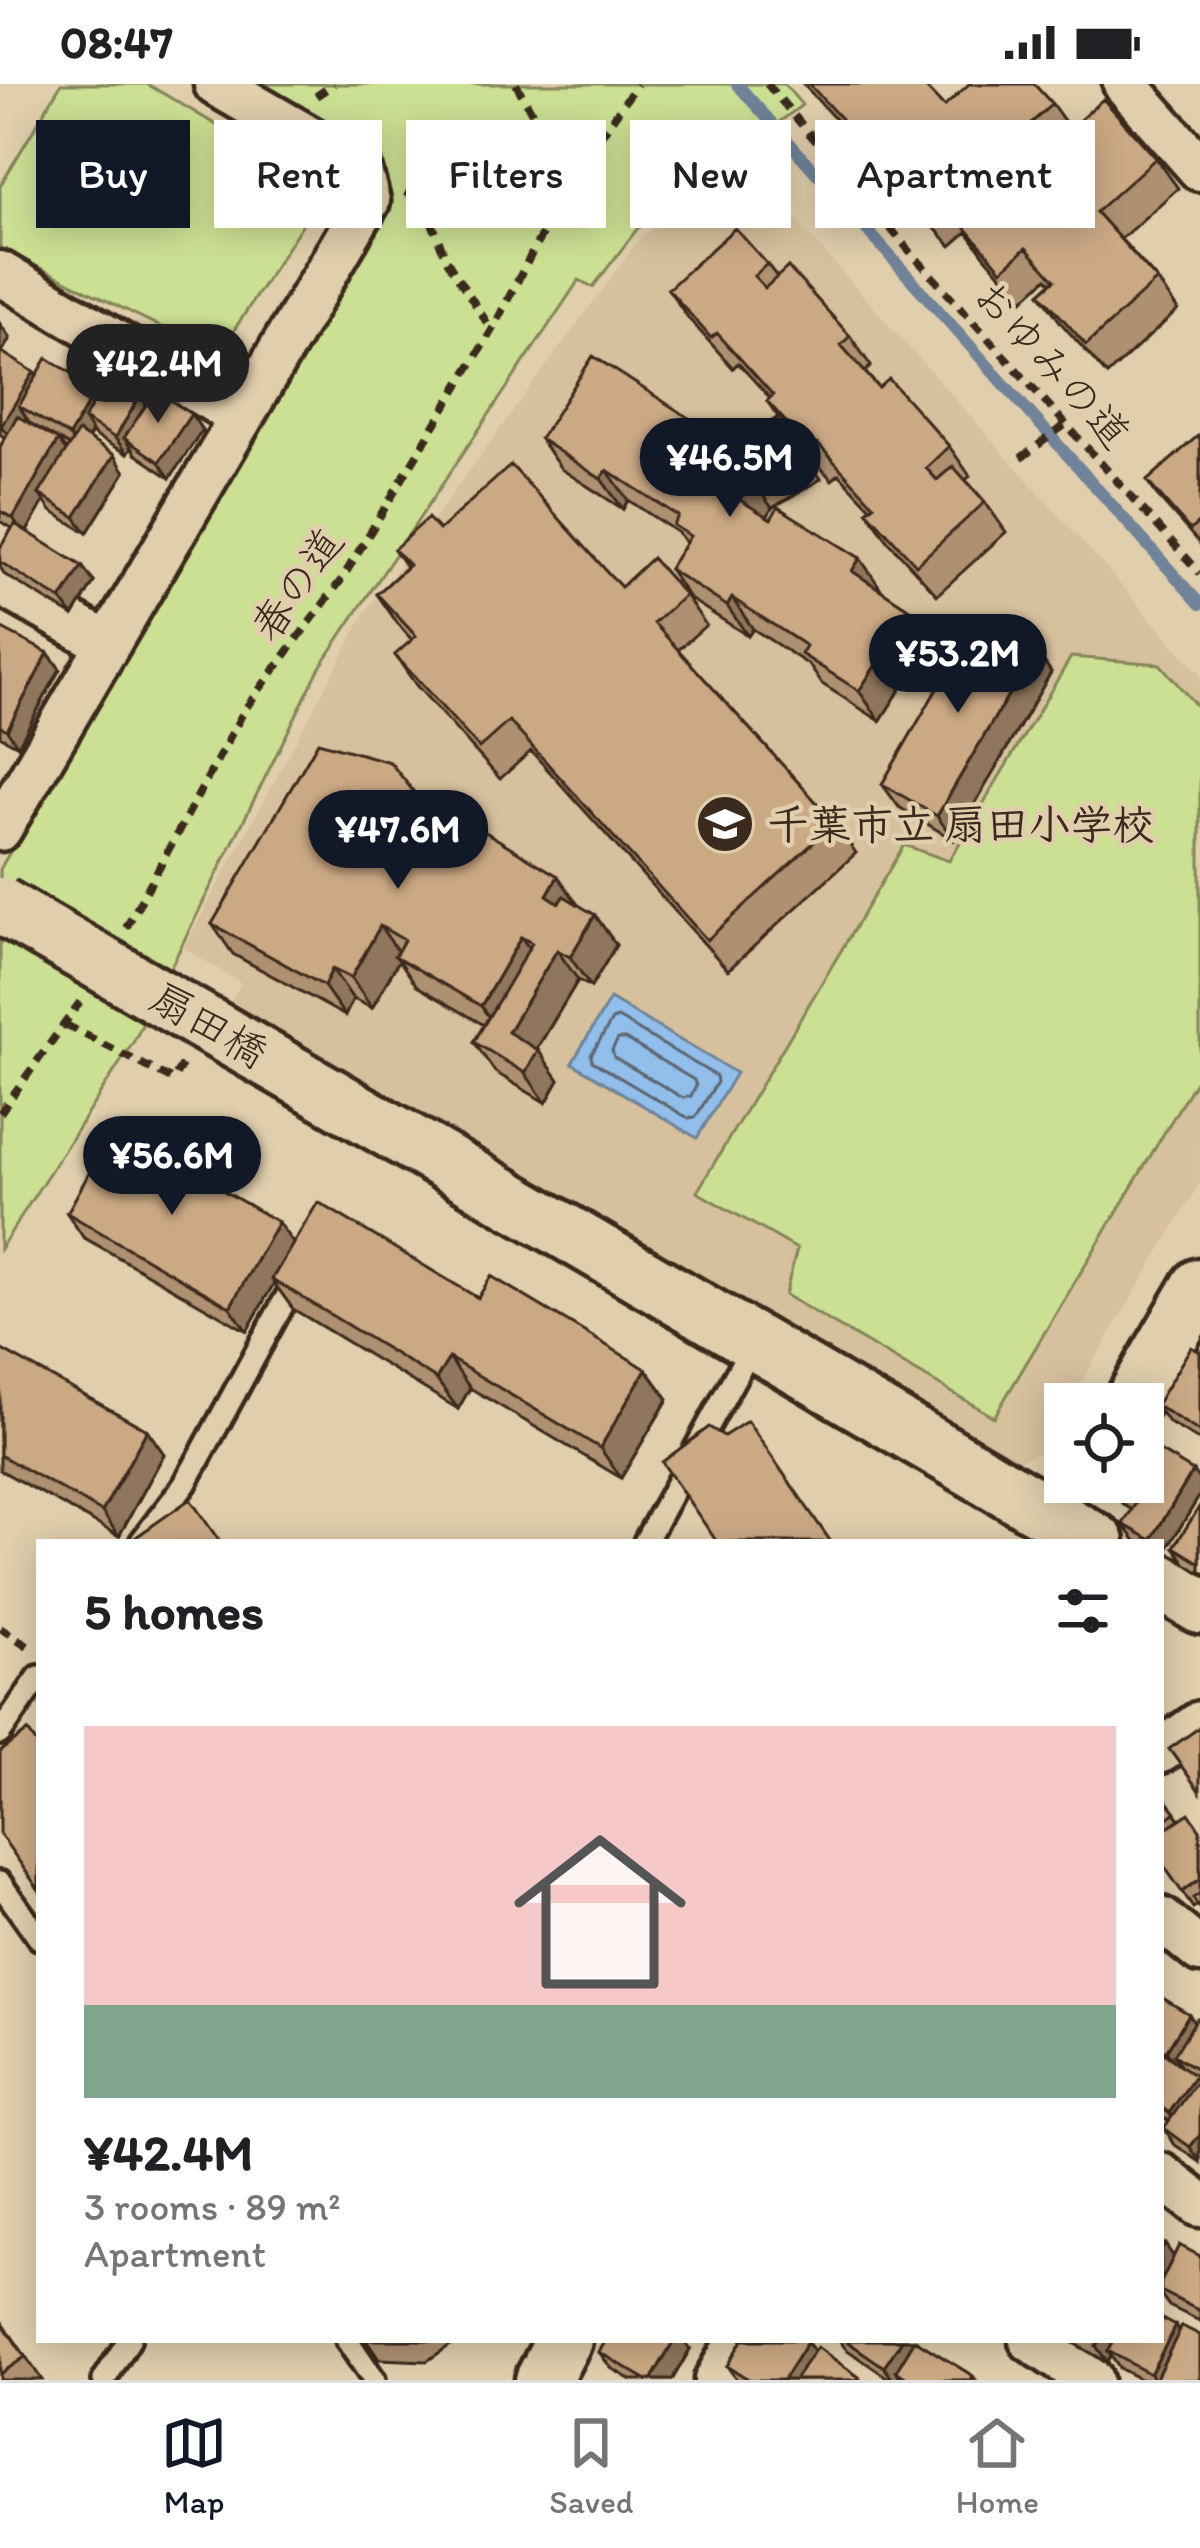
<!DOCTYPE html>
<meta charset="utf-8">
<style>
:root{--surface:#fff;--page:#f2f2f2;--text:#202124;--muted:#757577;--line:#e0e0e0;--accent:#111827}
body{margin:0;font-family:Itim,"Klee One",sans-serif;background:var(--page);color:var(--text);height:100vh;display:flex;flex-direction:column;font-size:45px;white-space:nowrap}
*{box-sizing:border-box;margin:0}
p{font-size:39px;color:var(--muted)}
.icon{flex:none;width:66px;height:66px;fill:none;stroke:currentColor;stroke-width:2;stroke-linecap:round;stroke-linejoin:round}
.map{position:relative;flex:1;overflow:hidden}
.side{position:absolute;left:36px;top:1455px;width:1128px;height:804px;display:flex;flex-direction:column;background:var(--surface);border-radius:0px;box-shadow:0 6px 30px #0003}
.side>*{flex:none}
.banner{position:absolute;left:36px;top:36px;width:1128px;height:108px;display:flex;gap:24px}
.tools{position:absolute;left:1044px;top:1299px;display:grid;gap:24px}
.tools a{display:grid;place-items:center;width:120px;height:120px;border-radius:0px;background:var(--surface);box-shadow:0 6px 30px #0003;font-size:60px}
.price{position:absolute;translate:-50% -102px;padding:0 27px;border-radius:42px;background:var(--accent);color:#fff;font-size:39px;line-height:78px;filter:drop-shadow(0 3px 6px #0008)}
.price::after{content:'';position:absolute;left:50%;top:72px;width:36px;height:27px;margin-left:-18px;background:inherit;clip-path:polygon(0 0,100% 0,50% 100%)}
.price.on{background:#222;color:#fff}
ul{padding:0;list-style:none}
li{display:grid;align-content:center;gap:24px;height:636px;padding:0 48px}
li+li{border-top:3px solid var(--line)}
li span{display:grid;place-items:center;height:372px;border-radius:0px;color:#555}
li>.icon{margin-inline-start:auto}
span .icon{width:216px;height:216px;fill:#fffc;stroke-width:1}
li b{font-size:51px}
h2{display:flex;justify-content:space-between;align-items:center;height:144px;padding:0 48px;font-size:51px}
.tag{padding:0 42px;border-radius:0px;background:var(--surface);box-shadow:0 6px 30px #0003;font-size:42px;line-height:108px}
.tag.on{background:var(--accent);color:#fff}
.status{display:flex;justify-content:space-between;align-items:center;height:84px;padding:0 60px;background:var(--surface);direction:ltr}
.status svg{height:33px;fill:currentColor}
.menu{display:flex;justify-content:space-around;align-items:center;height:168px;border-top:3px solid var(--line);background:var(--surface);font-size:33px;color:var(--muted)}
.menu a{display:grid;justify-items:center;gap:6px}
.menu .on{color:var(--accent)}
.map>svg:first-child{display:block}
.built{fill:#d7c09d}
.green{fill:#cce094;stroke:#848559;stroke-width:3}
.water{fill:#91beeb;stroke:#6f8399;stroke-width:3}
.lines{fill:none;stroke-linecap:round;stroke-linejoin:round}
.shore{stroke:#5d6570;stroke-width:3}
.stream{stroke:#6f8399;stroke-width:12}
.service-casing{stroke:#3b2a1e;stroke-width:30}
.minor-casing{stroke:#3b2a1e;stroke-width:51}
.tertiary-casing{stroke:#3b2a1e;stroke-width:63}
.path{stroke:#3b2a1e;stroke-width:8;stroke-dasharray:12 9;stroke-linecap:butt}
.service{stroke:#e0ceac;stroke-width:21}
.minor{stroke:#e0ceac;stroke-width:42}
.tertiary{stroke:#e0ceac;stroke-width:54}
.tertiary-bridge-casing{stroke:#3b2a1e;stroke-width:63;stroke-linecap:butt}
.tertiary-bridge{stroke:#e0ceac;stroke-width:54}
.wall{fill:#af9172;stroke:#3b2a1e;stroke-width:3;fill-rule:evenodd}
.shaded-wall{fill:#8f765d;stroke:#3b2a1e;stroke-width:3}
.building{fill:#cca985;stroke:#3b2a1e;stroke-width:3}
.labels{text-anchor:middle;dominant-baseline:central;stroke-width:9;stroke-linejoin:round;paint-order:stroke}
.street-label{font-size:42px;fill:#3b2a1e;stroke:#e0ceac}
.poi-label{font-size:42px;font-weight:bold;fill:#3b2a1e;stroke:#e0ceac;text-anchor:start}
</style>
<div class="status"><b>08:47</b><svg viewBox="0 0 49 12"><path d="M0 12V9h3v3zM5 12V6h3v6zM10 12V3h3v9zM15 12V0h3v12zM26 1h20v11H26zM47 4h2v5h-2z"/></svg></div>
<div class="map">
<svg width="1200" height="2296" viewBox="0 0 1200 2296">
<rect width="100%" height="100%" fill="#e0ceac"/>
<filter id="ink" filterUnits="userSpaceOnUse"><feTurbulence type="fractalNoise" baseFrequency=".00833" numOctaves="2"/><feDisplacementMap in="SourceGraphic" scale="24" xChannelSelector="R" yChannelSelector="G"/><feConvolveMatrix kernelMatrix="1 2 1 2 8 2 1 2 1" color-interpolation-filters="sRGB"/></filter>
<g filter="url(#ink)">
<path class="built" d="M743 77 1200 590V1099L1040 1368 1014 1378 229 921 241 899 184 864 367 526 641 153Z"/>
<path class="green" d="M61 0H147L325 105 218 271 0 164V102Z
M256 0H784L802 21 637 145 593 203 579 196 320 583 134 957 0 1165V785L384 135 371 69Z
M1071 573 1160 580 1200 626V989L994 1333 785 1211 797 1165 697 1108 904 761 949 777Z"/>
<path class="water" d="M610 915 736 989 697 1054 572 979Z"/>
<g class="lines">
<path class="shore" d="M618 934 716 992 717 998 695 1034H688L592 977 591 971 612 936Z
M618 955H625L694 996 696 1002 691 1012 683 1014 614 973 612 966Z"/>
<path class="stream" d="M737 0 1200 520"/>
<defs>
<path id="service" d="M141 1458 185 1400 297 1194
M645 1458 754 1258
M0 1649 39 1593
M0 1799 39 1854
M347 2256 374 2296
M104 2296 129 2256"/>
<path id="minor" d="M1125 0 1200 85
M0 189 241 333
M0 499 108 560
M0 745 368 117 359 83 216 0
M1161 1667 1200 1639
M1161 1835 1200 1867
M1161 2091 1200 2121
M1031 2256 1091 2296
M716 2296 739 2256"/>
<path id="tertiary" d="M542 1134 1097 1458
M1131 1320 1200 1202
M1161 1498 1200 1522
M543 2296 564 2256"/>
</defs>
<use href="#service" class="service-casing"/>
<use href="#minor" class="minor-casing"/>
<use href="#tertiary" class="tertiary-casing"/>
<path class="path" d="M516 0 570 96
M767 0 914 172 1200 489
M316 12 334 0
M405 108 424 118 446 175 491 245
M1021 374 1066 340
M126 844 245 625 342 495 492 246 570 96 637 0
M66 941 173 996 183 979
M0 1029 80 918
M0 1544 34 1566"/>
<use href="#service" class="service"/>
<use href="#minor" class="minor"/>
<use href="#tertiary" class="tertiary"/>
<defs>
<path id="tertiary-bridge" d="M0 821 542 1134"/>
</defs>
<use href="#tertiary-bridge" class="tertiary-bridge-casing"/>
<use href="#tertiary-bridge" class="tertiary-bridge"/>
</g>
<path class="wall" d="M803 0H922L944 23 1052 20 1070 45 1156 74 1178 104 1121 155 1157 196 1178 226 1107 291 1061 239 1040 209 1051 199 1047 194 1023 216 984 171 967 148 951 162Z
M767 180 777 193 850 252 871 282 865 288 879 304 949 362 970 392 966 396 985 418 1006 448 937 511 888 457 867 427 871 424 839 390 832 396 791 351 821 395 772 424 767 433 911 526 932 556 880 637 822 600 809 581 753 545 748 552 690 515 669 485 686 459 678 449 628 416 623 425 561 385 540 355 734 363 778 333 767 317 770 314 738 279 733 284 689 235 668 205Z
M0 240 10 254 2 268 36 292 97 304 100 308 140 312 146 321 191 330 202 346 170 394 135 370 131 363 127 370 95 352 92 348 88 355 125 388 87 449 51 427 44 417 27 447 94 498 73 532 5 491 0 483V464L12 444 0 437V363L5 354 0 350ZM27 335 30 339 69 362 66 367 26 337Z
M1200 350V460L1159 414 1147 397Z
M439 446 621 503 685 511 706 541 678 566 835 739 856 769 728 886 531 667 500 695 416 601 395 571 412 556 398 540 377 510 406 483 394 465Z
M0 549 48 569 60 585 18 662 0 652Z
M1035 565 1051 588 954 756 899 723 882 700Z
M425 722 464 760 595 831 616 861 591 903 578 896 537 965 559 996 546 1019 495 988 474 958 484 941 417 902 399 876 372 924 353 915 345 932 233 870 212 840Z
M67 1129 293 1159 478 1214 646 1285 668 1315 621 1394 470 1304 458 1325 293 1225 274 1199 247 1247 83 1153Z
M0 1265 147 1346 164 1370 119 1452 0 1386Z
M1200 1268V1357L1168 1338 1156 1321Z
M1200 1397V1411L1162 1473 1161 1458H1138L1135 1456 1123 1440 1132 1426 1124 1421 1112 1404Z
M1200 1422V1489L1186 1480 1174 1463Z
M1161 1709 1180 1735 1200 1746V1825L1198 1821 1193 1824 1161 1777Z
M1161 1913 1194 1939 1200 1935V1997L1197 1995 1200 1998V2078L1175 2061 1164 2044 1169 2037 1161 2032Z
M1161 2158 1174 2173 1200 2172V2237L1169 2222 1161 2211Z
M0 2235 42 2296H0Z
M1176 2242 1200 2296H1142L1119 2284 1111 2272 1107 2278 1068 2256H1161Z
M366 2256H458L427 2277 379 2275Z
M839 2256H913L973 2292 976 2296H902L900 2293 898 2296H891L846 2265Z
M807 2258 814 2267 861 2296H737L727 2282Z
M690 2265 672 2296H631L611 2284 599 2268Z"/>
<path class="shaded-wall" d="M0 240 10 254 0 271Z
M34 288 46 305 19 322 27 335 13 358 1 342Z
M97 304 108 320 84 335 92 348 80 368 69 352Z
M140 312 152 328 124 354 131 364 127 370 115 354Z
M191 330 202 346 170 394 159 378Z
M58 356 70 372 39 410 44 417 25 451 13 434Z
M114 371 125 388 87 449 75 433Z
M607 386 628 416 623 425 601 395Z
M751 394 772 424 760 445 738 415Z
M860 474 881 505 873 517 852 487Z
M82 482 94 498 73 532 61 516Z
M732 514 753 545 748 552 727 522Z
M911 526 932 556 880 637 859 607Z
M1035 565 1051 588 954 756 937 732Z
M48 569 60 585 18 662 7 646Z
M450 739 471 769 461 789 439 759Z
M558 792 579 822 568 841 547 811Z
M595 831 616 861 591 903 570 873Z
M380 842 401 872H395L399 876 372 924 351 894Z
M521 853 543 883 502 952 481 922Z
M557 866 578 896 529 978 508 948Z
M332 885 353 915 345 932 324 902Z
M538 966 559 996 546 1019 525 989Z
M278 1138 295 1162 272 1195 274 1199 247 1247 230 1223Z
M449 1274 470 1304 458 1325 436 1295Z
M646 1285 668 1315 621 1394 600 1364Z
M147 1346 164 1370 119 1452 102 1428Z
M1193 1387 1200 1397V1411L1162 1473 1161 1458H1152L1151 1456Z
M1189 1930 1200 1947 1174 1971 1180 1980 1178 1983 1166 1967Z
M1195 1992 1200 1999 1180 2045 1169 2029Z
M1200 2050V2077L1190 2063Z
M1165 2160 1176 2176 1161 2203V2166Z
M1176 2242 1187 2259 1154 2296 1150 2290Z
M674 2256H683L690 2265 672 2296H651Z
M902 2256H913L919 2265 896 2287 900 2293 898 2296H893L884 2283Z
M1099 2256H1119L1108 2267 1111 2272 1107 2278 1096 2262Z
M807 2258 819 2274 805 2296H783Z"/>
<path class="building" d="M809 0H922L944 23 969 0H1034L1052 20 930 132Z
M1103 15 1156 74 1096 128 1157 196 1086 261 1040 209 1055 196 1026 164 1002 186 963 141Z
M735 144 767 180 754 192 765 204 788 183 850 252 841 261 879 304 889 295 949 362 926 384 937 396 953 382 985 418 916 481 867 427 874 421 818 360 811 366 767 317 773 311 717 249 711 254 668 205Z
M0 267 34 288 1 342 0 341Z
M593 272 734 363 779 333 800 364 751 394 738 415 771 435 778 423 860 474 852 487 911 526 859 607 801 570 806 562 732 514 727 522 669 485 690 452 673 441 678 432 607 386 601 395 540 355Z
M47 274 97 304 69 352 19 322Z
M108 293 140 312 115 354 84 335Z
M156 306 191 330 159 378 124 354Z
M17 332 58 356 13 434 0 427V363Z
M78 348 114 371 75 433 39 410Z
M1200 350V437L1190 446 1147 397Z
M511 381 621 503 652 474 685 511 654 539 835 739 707 856 509 637 479 664 395 571 416 552 377 510 409 481 394 465 428 434 439 446Z
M15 440 82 482 61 516 0 478V464Z
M979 532 1035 565 937 732 882 700Z
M2 545 48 569 7 646 0 642V549Z
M318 658 390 678 425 722 450 739 439 759 459 769 474 741 558 792 547 811 559 819 564 812 595 831 570 873 557 866 508 948 538 966 525 989 474 958 532 859 521 853 481 922 395 872 404 856 380 842 351 894 332 885 324 902 212 840Z
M114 1044 278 1138 230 1223 67 1129Z
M318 1118 478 1214 491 1192 646 1285 600 1364 449 1274 436 1295 272 1195Z
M1191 1263 1200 1268V1348L1156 1321Z
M0 1265 147 1346 102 1428 0 1371Z
M747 1337 831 1458H717L662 1378 709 1343 724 1352Z
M1143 1357 1193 1387 1151 1456 1123 1440 1136 1419 1112 1404 1116 1398H1143Z
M190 1415 220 1458H129Z
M1200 1422V1479L1174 1463Z
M1200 1643V1708L1169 1665Z
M28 1647 39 1663V1806L0 1750V1668Z
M1161 1709 1176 1728 1161 1739Z
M1189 1729 1200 1746V1795L1182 1808 1161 1777V1748Z
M1200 1810V1825L1193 1814Z
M1161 1913 1189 1930 1166 1967 1161 1964Z
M1197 1934 1200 1935V1987L1174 1971Z
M1161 1967 1195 1992 1169 2029 1161 2023Z
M1198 1996 1200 1998V2050L1190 2063 1164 2044Z
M1179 2161 1200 2172V2227L1161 2207V2198Z
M1161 2234 1176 2242 1150 2290 1108 2267 1114 2256H1161Z
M0 2236 25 2273 0 2290Z
M1182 2242 1200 2251V2296H1155Z
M606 2256H674L651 2296H647L599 2268Z
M742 2256H805L807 2258 783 2296H750L727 2282Z
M845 2256H902L884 2283Z
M915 2256 973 2292 971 2296H910L896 2287Z
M817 2263 859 2293 857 2296H794Z"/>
</g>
<defs>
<symbol id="school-disc" viewBox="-11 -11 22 22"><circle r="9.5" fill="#3b2a1e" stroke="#e0ceac"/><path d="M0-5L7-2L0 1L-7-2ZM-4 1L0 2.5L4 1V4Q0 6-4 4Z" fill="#fff"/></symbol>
</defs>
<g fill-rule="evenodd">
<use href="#school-disc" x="692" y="707" width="66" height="66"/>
</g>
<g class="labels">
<g class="street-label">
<text transform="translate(1052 280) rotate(48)">おゆみの道</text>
<text transform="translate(297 500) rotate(-55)">春の道</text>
<text transform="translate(209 941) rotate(30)">扇田橋</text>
</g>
<g class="poi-label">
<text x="767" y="740">千葉市立 扇田小学校</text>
</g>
</g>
</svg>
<div class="tools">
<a><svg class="icon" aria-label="locate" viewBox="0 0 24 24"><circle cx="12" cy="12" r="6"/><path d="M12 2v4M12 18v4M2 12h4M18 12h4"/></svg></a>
</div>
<b class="price on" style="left:158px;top:342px">¥42.4M</b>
<b class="price" style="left:730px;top:436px">¥46.5M</b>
<b class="price" style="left:958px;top:632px">¥53.2M</b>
<b class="price" style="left:398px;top:808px">¥47.6M</b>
<b class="price" style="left:172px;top:1134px">¥56.6M</b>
<div class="banner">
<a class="tag on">Buy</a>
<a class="tag">Rent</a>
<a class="tag">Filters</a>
<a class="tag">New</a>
<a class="tag">Apartment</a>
</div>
<section class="side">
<h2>5 homes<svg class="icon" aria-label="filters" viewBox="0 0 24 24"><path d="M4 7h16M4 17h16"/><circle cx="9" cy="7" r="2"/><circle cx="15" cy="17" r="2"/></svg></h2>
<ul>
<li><span style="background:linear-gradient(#f6c9c9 75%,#7fa58c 0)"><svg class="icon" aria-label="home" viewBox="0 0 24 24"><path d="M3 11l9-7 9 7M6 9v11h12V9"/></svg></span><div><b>¥42.4M</b><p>3 rooms · 89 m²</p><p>Apartment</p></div></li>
</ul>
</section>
</div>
<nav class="menu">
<a class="on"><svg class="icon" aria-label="map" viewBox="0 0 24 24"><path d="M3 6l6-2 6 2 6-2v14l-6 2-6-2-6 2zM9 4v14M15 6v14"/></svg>Map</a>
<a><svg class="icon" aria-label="saved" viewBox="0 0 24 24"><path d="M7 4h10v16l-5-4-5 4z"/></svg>Saved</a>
<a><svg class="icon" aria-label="home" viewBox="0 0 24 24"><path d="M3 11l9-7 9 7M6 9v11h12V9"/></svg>Home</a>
</nav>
